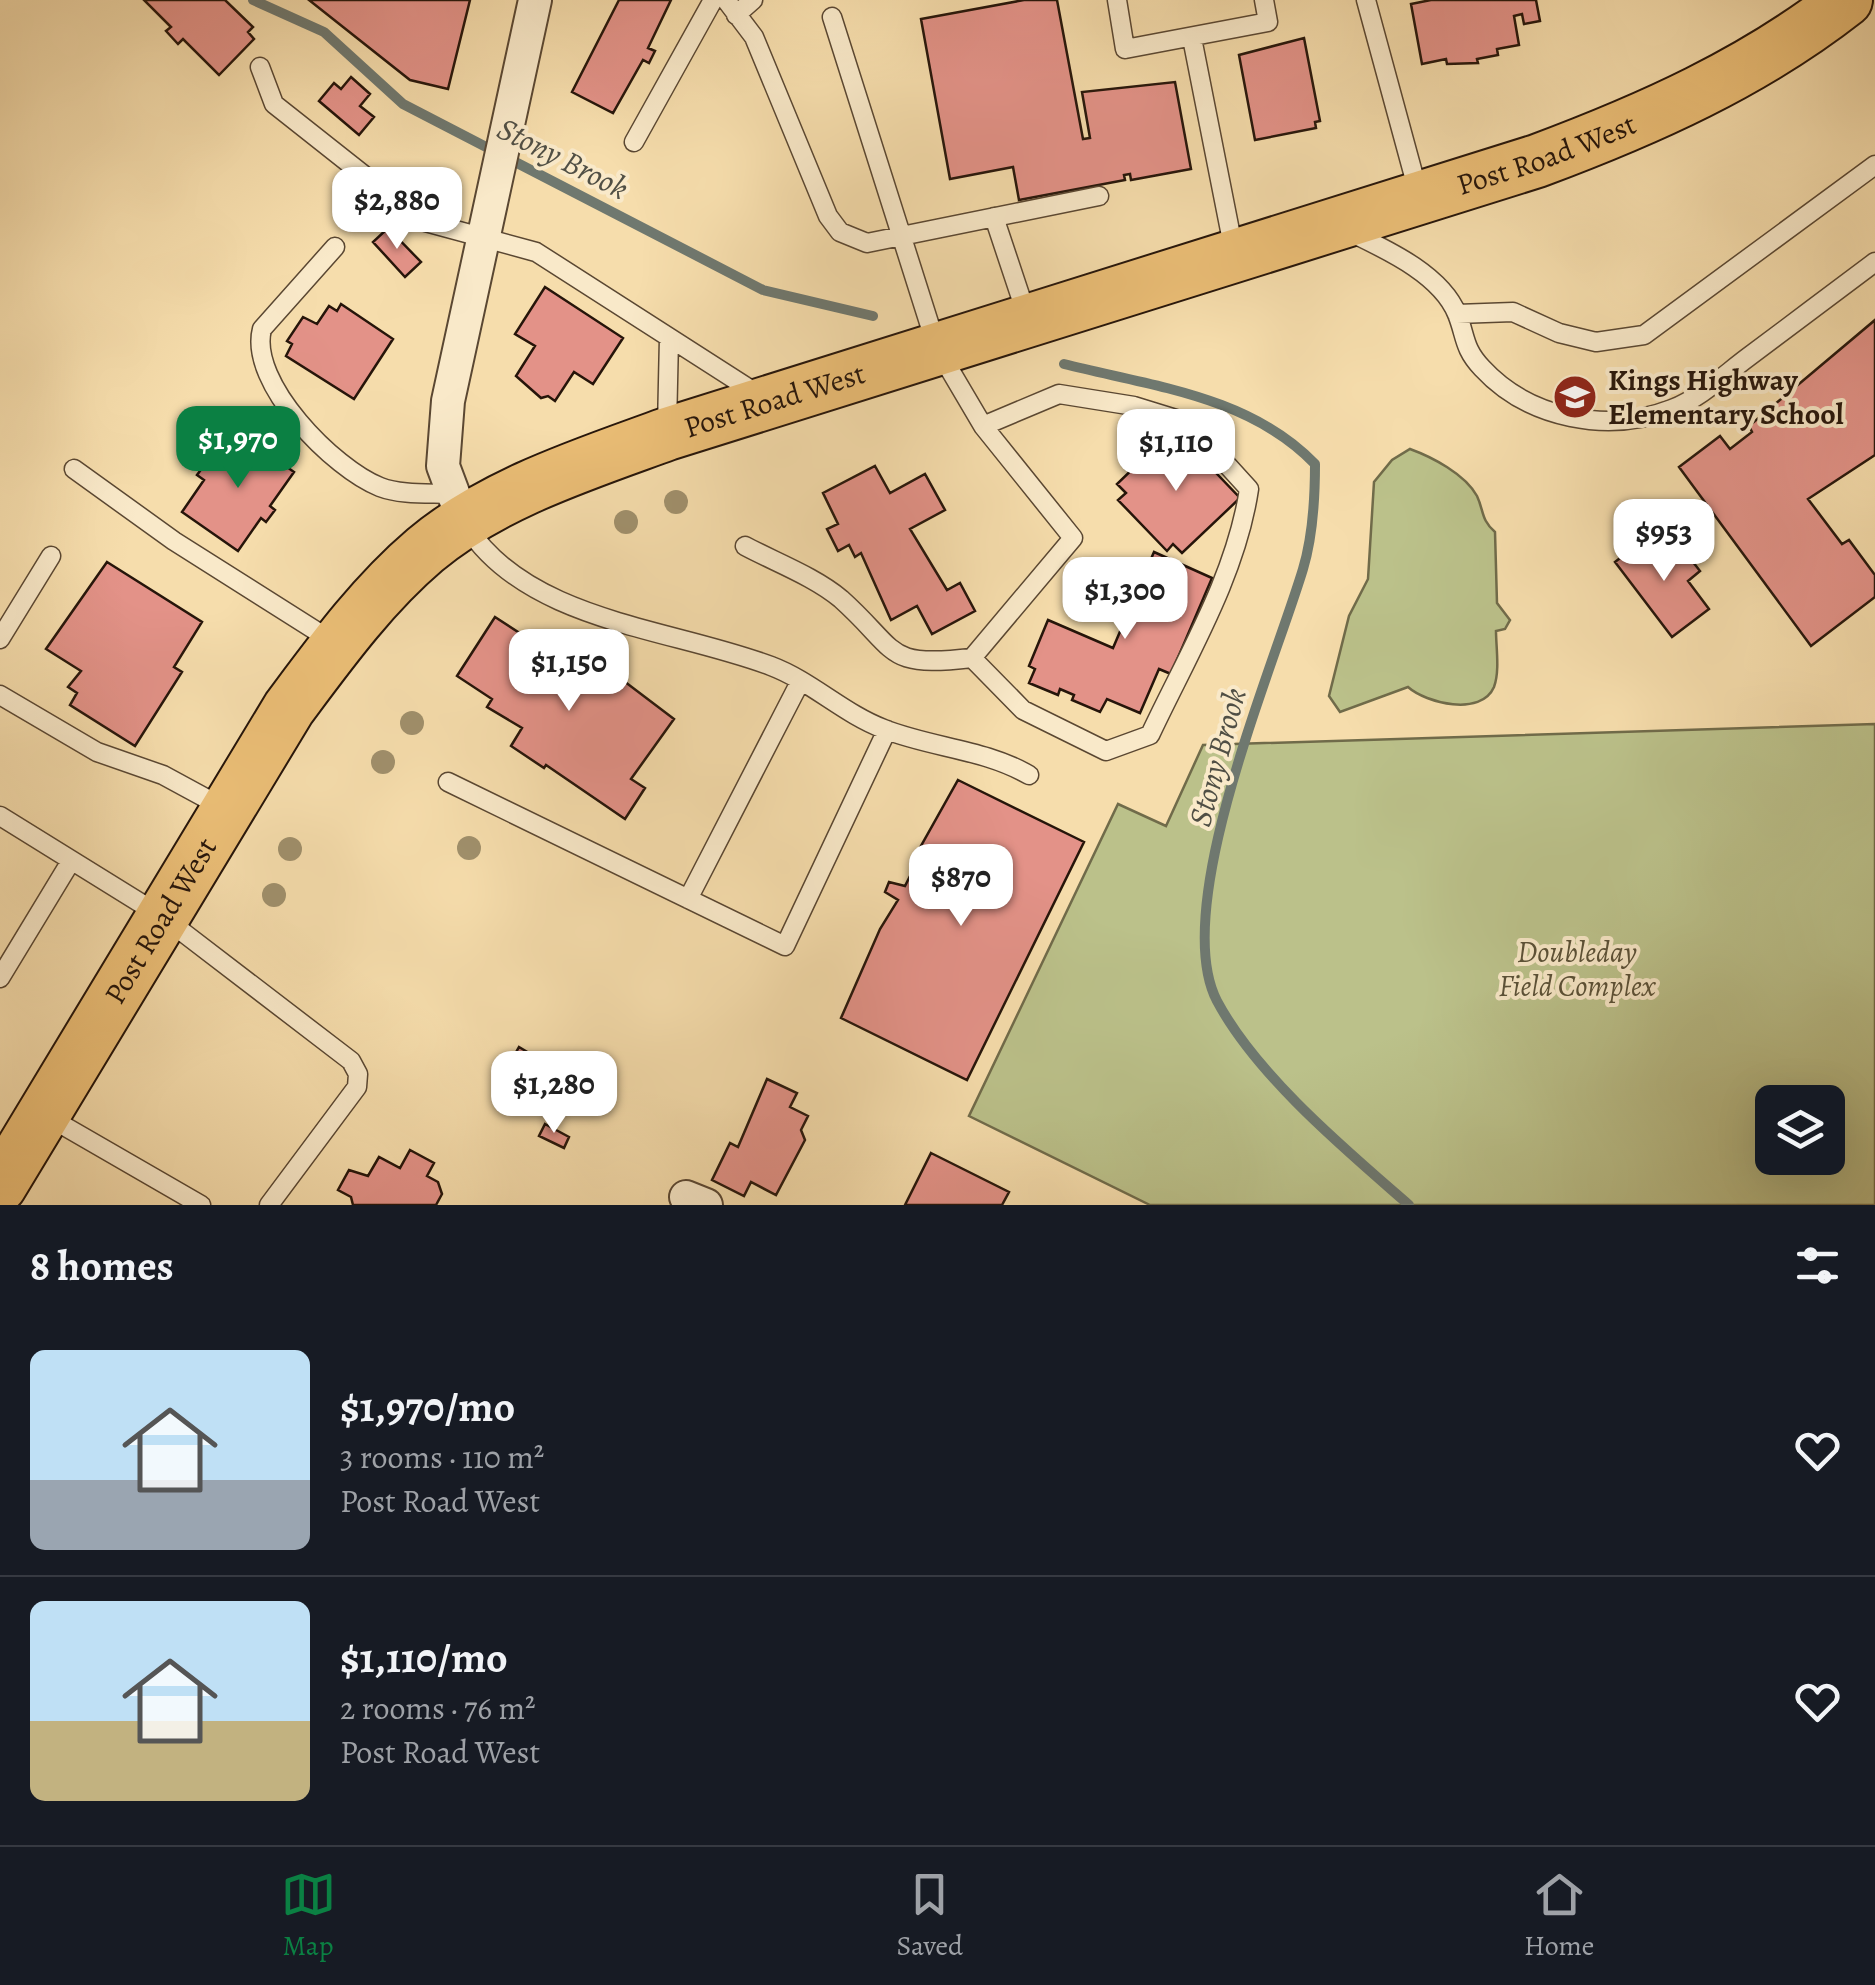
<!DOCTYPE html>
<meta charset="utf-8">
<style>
:root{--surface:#171b24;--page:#20242c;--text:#f1f3f6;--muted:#9ea1a6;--line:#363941;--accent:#0b8043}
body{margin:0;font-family:Alegreya,serif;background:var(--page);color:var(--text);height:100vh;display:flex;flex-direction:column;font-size:38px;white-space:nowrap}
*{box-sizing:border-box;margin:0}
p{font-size:32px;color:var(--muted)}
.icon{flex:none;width:55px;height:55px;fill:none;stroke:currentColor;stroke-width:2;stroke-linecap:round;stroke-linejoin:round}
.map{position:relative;height:1205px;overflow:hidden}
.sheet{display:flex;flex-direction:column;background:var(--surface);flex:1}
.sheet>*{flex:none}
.tools{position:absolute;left:1755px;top:1085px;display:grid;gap:20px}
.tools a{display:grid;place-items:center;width:90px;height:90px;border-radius:15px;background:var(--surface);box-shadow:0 10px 40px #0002;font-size:50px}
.price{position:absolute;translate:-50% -85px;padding:0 22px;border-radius:20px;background:#fff;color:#222;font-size:32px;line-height:65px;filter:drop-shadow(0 2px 5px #0008)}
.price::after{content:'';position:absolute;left:50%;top:60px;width:30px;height:22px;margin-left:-15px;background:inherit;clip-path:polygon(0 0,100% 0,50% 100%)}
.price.current{background:var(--accent);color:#fff}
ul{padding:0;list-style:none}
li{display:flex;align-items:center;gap:30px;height:250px;padding:0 30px}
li+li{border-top:2px solid var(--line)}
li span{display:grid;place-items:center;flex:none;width:280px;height:200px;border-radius:15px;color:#555}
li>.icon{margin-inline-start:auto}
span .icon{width:120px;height:120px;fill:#fffc;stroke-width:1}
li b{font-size:42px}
h2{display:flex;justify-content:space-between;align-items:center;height:120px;padding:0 30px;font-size:42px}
.tabs{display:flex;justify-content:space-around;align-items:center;height:140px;border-top:2px solid var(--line);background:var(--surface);font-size:28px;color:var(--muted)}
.tabs a{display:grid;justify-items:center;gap:5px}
.tabs .current{color:var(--accent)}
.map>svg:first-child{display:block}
.green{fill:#bbc18a;stroke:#706b4a;stroke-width:2.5;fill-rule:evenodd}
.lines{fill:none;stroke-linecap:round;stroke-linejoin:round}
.stream{stroke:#6f786f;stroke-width:10}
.building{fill:#e39288;stroke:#26150a;stroke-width:2.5}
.lane-casing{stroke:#5a4732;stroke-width:21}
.street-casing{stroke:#5a4732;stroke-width:36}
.primary-casing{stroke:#26150a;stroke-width:56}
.lane{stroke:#f9e9c9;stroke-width:18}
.street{stroke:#f9e9c9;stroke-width:32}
.primary{stroke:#ebbe76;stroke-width:52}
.tree{fill:#a0906c}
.labels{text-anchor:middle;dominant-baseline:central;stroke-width:8;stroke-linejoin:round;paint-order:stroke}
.street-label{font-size:30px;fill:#26150a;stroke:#f9e9c9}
.poi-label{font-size:30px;font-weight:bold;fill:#26150a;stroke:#f9e9c9;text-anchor:start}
.park-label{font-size:30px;font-style:italic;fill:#5a5137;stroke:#f9e9c9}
.water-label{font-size:32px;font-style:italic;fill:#504f45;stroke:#f9e9c9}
</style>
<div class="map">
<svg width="1875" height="1205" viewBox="0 0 1875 1205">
<rect width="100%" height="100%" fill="#f6ddac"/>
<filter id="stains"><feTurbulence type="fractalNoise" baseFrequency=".002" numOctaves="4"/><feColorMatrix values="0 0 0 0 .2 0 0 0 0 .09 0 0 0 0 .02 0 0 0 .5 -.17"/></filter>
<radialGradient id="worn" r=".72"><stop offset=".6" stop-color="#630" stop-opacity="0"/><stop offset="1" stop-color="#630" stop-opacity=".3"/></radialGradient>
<path class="green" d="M1410 449C1432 457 1465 474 1477 496 1484 511 1481 520 1495 532L1497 603 1510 620 1505 629 1496 631C1496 647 1500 671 1494 687 1481 717 1426 703 1408 687L1340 712 1329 696 1349 616 1368 579 1374 482 1392 460Z
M1875 724V1205H1150L969 1116 1118 804 1166 826 1203 745ZM1772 1102H1828V1158H1772Z"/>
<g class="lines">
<path class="stream" d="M253 0 324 32 403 104 763 290 873 316
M1064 364C1151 386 1250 396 1315 464 1315 498 1313 536 1303 569 1274 666 1169 909 1217 1001 1257 1076 1346 1150 1409 1205"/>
</g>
<path class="building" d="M144 0H225L253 27 248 32 254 39 219 75 183 39 178 44 166 31 171 27Z
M309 0H470L448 89 410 80Z
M619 0H671L648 48 655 51 649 63 643 60 613 113 572 92Z
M1024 0H1057L1083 139 1090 138 1082 92 1175 82 1191 169 1131 180 1130 174 1124 175 1125 180 1019 200 1013 167 950 179 921 19Z
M1431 0H1536L1540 21 1524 24 1522 14 1514 16 1519 45 1497 49 1498 55 1477 59 1478 63 1447 64 1446 59 1422 64 1411 4Z
M1304 38 1320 121 1315 122 1316 128 1255 140 1239 55Z
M351 77 370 94 360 106 374 117 359 135 319 101 334 83 341 89Z
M388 228 421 262 405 277 373 242Z
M545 287 623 338 593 384 574 372 555 401 548 396 541 398 516 376 535 346 515 334Z
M341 304 393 339 354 399 286 356 292 344 287 341 303 317 317 324 329 306 337 311Z
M1875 320V455L1808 499 1842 544 1849 540 1875 575V597L1811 646 1679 467 1720 436 1730 449 1752 432 1749 426Z
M1174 429 1240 498 1182 553 1173 544 1167 551 1118 500 1126 493 1117 484Z
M238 432 294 472 270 506 275 510 266 522 261 518 238 551 182 512 204 480 197 475 208 460 214 465Z
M875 466 890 493 925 474 945 510 910 529 947 590 960 583 975 611 932 634 917 606 891 620 861 553 855 557 849 545 838 551 827 529 838 524 823 493Z
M1652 533 1674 562 1686 553 1700 571 1688 581 1709 609 1672 637 1615 562Z
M1154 552 1212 578 1171 674 1159 669 1140 713 1107 699 1100 712 1072 700 1074 695 1060 689 1058 695 1029 683 1035 669 1029 666 1048 620 1113 648Z
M107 562 202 622 174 667 182 672 135 746 70 705 77 693 68 687 81 671 46 649Z
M495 617 572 667 583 650 674 719 631 779 645 788 625 819 546 765 544 768 511 746 522 728 487 707 492 699 457 676Z
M958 780 1084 842 967 1080 841 1018 880 929 898 900 885 892 889 882 905 886 915 866 912 862Z
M519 1047 549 1065 526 1104 496 1088Z
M767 1079 797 1093 790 1107 808 1116 801 1130 805 1140 776 1195 751 1182 744 1196 712 1180 730 1143 738 1147Z
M545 1124 569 1137 564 1148 539 1136Z
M410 1150 434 1163 427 1176 438 1182 442 1194 436 1205H353L351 1197 338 1190 349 1170 368 1176 379 1157 400 1168Z
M931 1153 1009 1192 1002 1205H905Z"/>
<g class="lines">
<defs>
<path id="lane" d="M726 0 754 37 828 216 840 232 867 243 1099 196
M1117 0 1125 49 1268 22 1264 0
M1366 0 1419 195
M736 15 753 0
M1192 38 1234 251
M260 67 274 104 422 221 536 252 759 395
M634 142 713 0
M994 217 1027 316
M1350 232C1385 249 1441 274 1457 314 1466 336 1463 348 1482 368 1529 419 1608 434 1672 409 1700 398 1723 376 1747 358 1790 326 1832 294 1875 262
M335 247 262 329C248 383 334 469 380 487 401 495 428 493 450 494
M1457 314 1513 312 1559 333 1596 342 1644 335 1875 165
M667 427 669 338
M74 469 174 541 332 641
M467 527C529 622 671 628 771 666 811 681 844 714 884 729 932 748 984 749 1029 775
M745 546C775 562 815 577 841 599 900 652 884 668 972 658L1073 538 983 426 937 348 832 17
M0 639 51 556
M972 658 1023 710 1106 751 1150 735C1187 656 1236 576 1249 489L1189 423 1134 406 1059 394 983 426
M0 695 97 752 163 775 222 807
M448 782 785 946 887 730
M0 816 163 917 351 1061 358 1074 357 1087 269 1205
M688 899 800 682
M0 978 71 861
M45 1115 201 1205"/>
<path id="street" d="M464 522 443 466 448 401 535 0
M686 1197 706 1205"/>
<g id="primary">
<path id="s1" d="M0 1186 289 708C330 653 372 595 425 550 493 493 585 464 667 434L1537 161C1647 120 1753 73 1846 0"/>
</g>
</defs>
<use href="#lane" class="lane-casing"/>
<use href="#street" class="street-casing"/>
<use href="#primary" class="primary-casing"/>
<use href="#lane" class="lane"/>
<use href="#street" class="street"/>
<use href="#primary" class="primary"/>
</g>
<g class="tree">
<circle cx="676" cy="502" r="12"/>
<circle cx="626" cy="522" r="12"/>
<circle cx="412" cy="723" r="12"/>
<circle cx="383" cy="762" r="12"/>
<circle cx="469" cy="848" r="12"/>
<circle cx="290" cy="849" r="12"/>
<circle cx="274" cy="895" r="12"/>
</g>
<defs>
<symbol id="school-disc" viewBox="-11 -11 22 22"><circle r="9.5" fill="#8f2418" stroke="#f9e9c9"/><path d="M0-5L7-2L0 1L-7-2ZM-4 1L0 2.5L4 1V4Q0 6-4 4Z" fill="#fff"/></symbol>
</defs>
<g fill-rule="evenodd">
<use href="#school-disc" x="1550" y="372" width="50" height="50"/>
</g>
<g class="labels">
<g class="street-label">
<text stroke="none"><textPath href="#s1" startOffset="1960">Post Road West</textPath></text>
<text stroke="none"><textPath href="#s1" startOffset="1150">Post Road West</textPath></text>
<text stroke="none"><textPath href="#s1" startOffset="310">Post Road West</textPath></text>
</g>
<g class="poi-label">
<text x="1608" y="380">Kings Highway<tspan x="1608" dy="34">Elementary School</tspan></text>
</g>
<g class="park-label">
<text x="1577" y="952">Doubleday<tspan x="1577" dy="34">Field Complex</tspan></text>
</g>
<g class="water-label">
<text transform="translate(563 158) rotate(27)">Stony Brook</text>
<text transform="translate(1217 757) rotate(-75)">Stony Brook</text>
</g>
</g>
<rect width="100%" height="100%" filter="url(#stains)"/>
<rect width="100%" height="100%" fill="url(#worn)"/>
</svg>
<div class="tools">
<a><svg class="icon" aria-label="layers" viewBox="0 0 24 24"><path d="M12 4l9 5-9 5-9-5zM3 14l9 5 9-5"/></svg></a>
</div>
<b class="price" style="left:397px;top:252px">$2,880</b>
<b class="price current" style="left:238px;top:491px">$1,970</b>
<b class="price" style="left:1176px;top:494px">$1,110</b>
<b class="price" style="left:1664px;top:584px">$953</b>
<b class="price" style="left:1125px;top:642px">$1,300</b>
<b class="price" style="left:569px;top:714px">$1,150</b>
<b class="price" style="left:961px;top:929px">$870</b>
<b class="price" style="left:554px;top:1136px">$1,280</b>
</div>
<section class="sheet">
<h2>8 homes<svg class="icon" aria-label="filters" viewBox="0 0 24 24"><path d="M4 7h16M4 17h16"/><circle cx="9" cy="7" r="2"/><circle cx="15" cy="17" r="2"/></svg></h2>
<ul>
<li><span style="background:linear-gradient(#bfe0f5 65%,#9aa5b1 0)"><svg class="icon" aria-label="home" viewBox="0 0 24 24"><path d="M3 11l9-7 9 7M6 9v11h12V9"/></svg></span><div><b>$1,970/mo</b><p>3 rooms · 110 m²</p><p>Post Road West</p></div><svg class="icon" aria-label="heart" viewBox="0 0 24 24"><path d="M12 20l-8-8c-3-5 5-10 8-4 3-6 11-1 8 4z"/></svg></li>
<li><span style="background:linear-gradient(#bfe0f5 60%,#c2b280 0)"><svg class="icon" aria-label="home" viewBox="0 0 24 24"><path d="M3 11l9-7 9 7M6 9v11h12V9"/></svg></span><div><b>$1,110/mo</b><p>2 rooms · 76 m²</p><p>Post Road West</p></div><svg class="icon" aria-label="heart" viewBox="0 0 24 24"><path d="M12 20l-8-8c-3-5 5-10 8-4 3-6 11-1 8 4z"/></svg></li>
</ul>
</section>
<nav class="tabs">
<a class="current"><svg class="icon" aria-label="map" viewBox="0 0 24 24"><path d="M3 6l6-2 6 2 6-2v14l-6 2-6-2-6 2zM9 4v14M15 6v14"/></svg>Map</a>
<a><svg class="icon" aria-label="saved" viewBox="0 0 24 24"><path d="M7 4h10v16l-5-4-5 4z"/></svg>Saved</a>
<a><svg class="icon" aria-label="home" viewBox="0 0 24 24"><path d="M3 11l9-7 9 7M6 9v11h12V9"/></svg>Home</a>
</nav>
